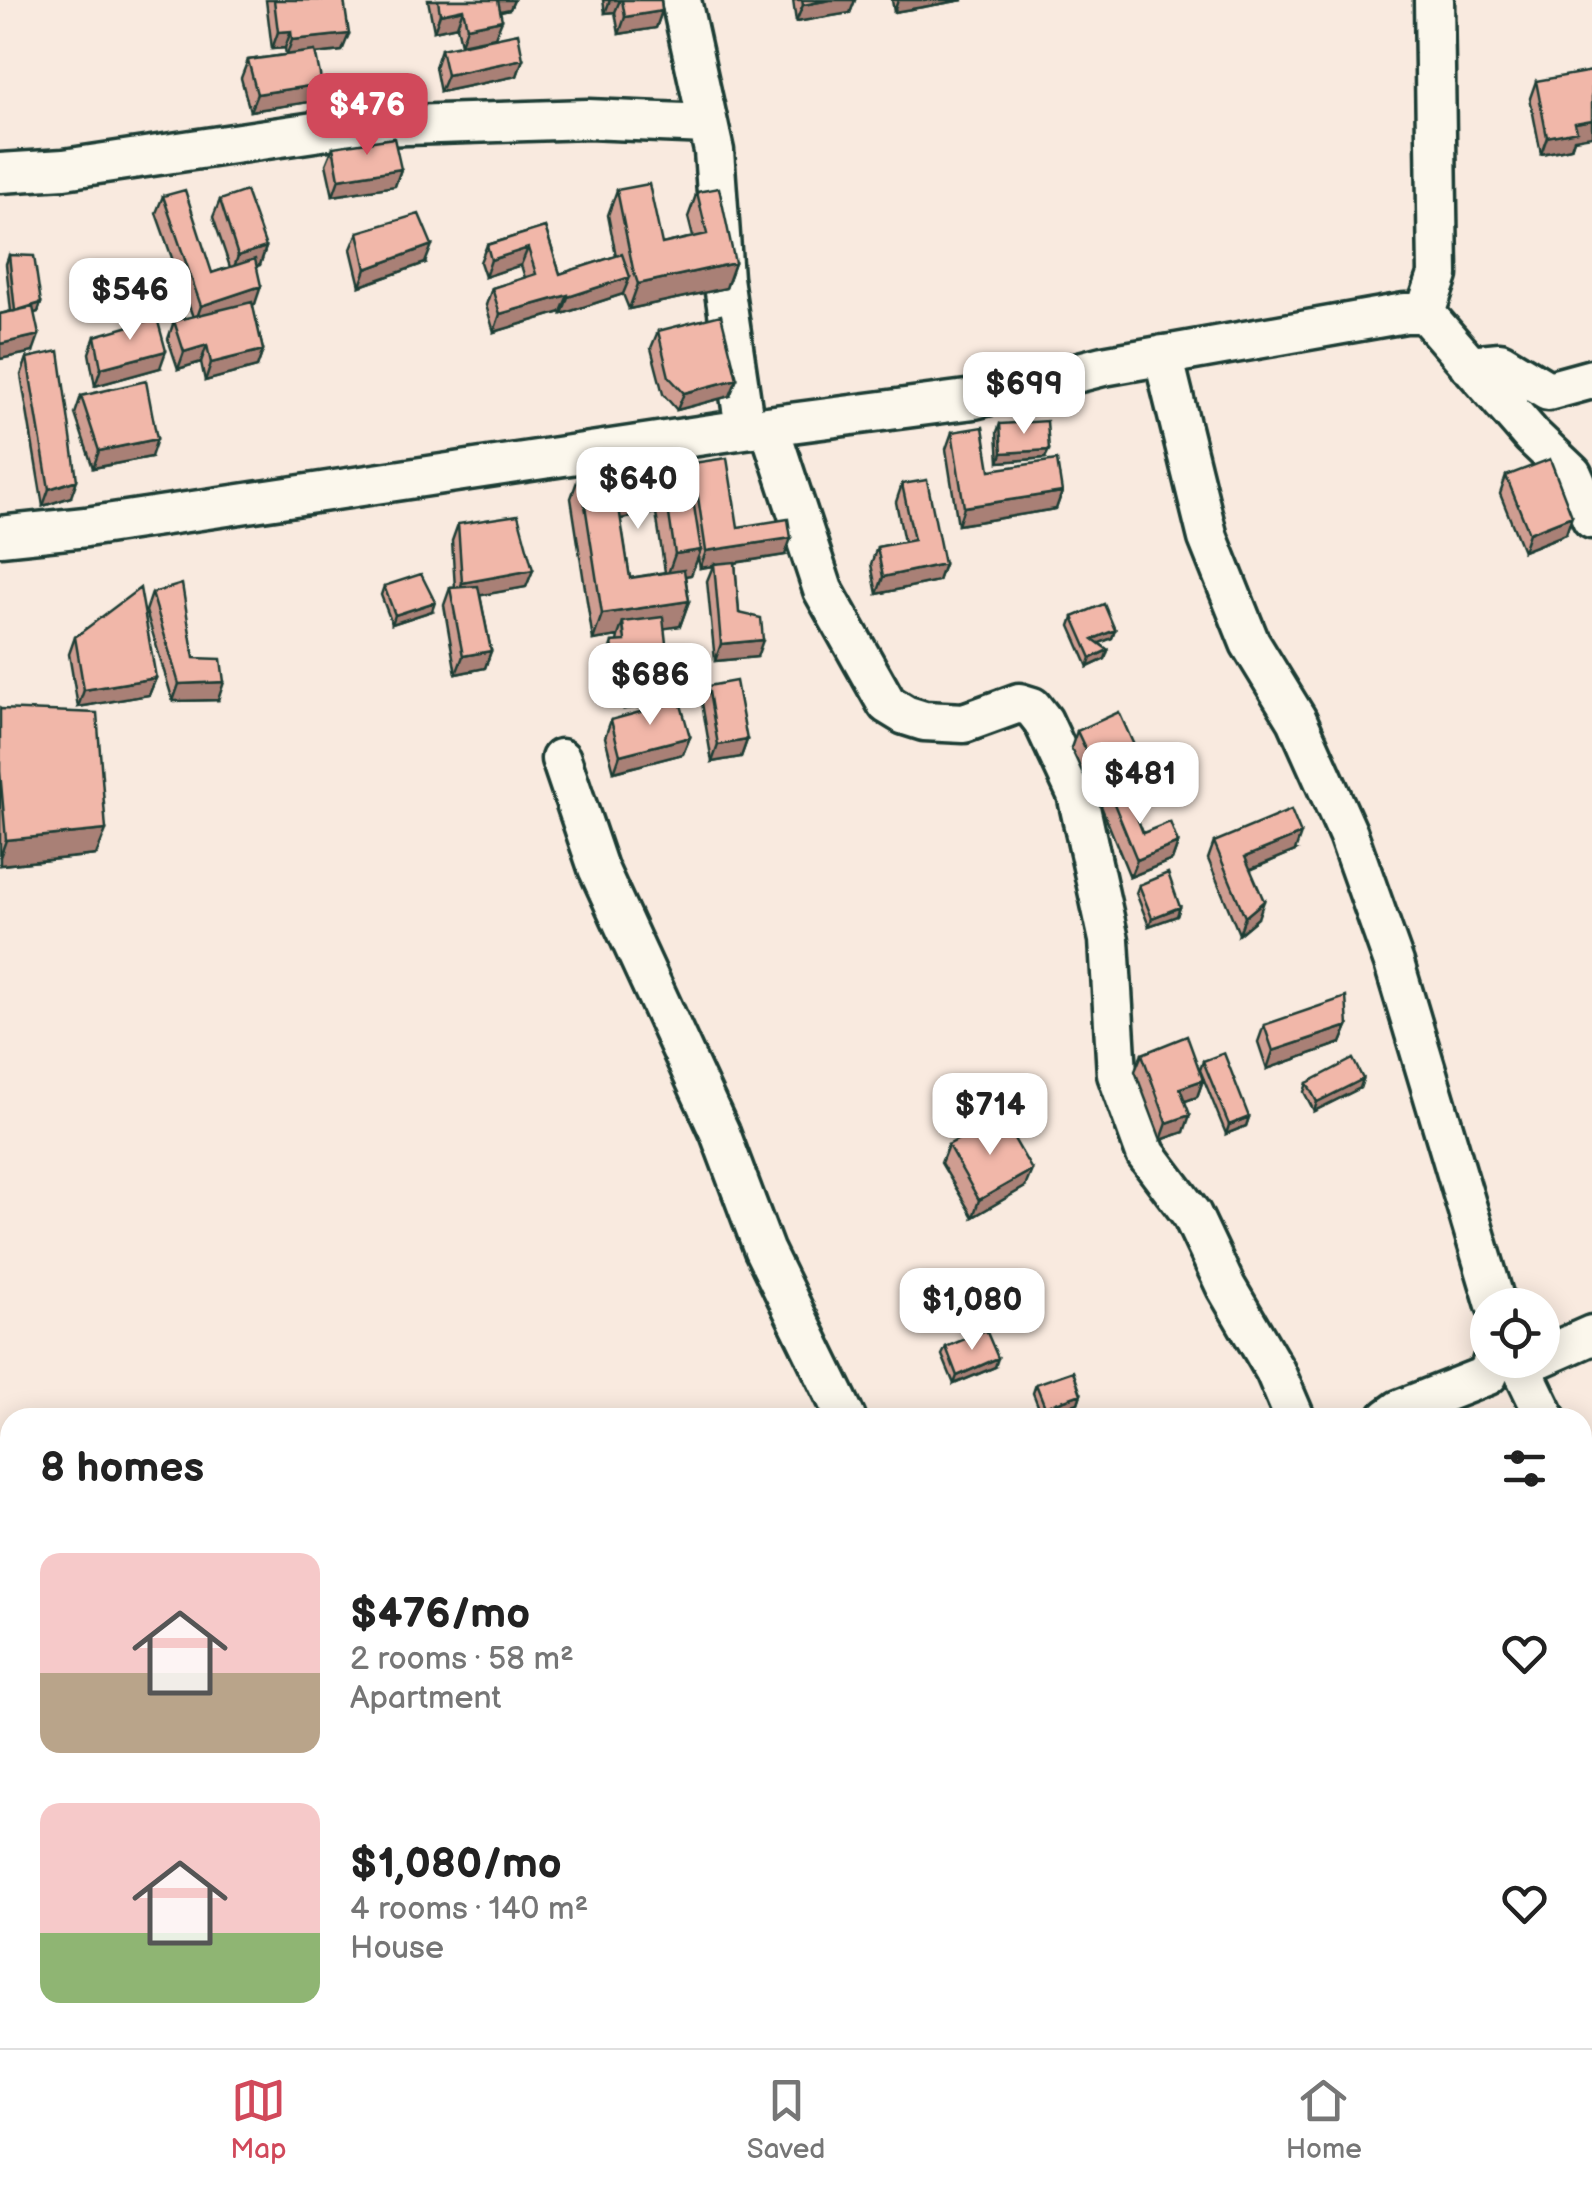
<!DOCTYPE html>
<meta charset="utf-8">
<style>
:root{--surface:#fff;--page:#f6f6f6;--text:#222;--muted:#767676;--line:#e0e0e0;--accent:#d1495b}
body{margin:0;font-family:"Balsamiq Sans",sans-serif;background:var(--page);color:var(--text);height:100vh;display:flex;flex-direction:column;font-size:38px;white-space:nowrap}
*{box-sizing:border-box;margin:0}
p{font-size:32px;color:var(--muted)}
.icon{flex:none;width:55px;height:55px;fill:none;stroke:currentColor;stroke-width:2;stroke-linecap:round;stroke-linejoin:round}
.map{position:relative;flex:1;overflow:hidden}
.side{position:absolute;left:0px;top:1408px;width:1592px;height:642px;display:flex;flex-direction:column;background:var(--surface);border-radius:30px 30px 0 0;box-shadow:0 5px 25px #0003}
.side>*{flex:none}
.tools{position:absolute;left:1470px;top:1288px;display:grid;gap:20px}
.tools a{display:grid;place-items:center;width:90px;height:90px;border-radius:50%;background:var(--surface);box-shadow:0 5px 25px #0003;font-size:50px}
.price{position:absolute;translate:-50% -85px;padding:0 22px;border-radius:20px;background:#fff;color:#222;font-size:32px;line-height:65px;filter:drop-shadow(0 2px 5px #0008)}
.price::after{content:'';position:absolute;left:50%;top:60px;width:30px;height:22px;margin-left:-15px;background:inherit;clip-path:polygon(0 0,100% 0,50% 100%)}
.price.selected{background:var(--accent);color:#fff}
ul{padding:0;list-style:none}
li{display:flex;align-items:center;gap:30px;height:250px;padding:0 40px}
li span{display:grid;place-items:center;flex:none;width:280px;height:200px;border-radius:20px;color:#555}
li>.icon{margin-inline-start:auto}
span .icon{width:120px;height:120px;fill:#fffc;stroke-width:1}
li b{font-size:42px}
h2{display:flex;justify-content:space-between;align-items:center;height:120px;padding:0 40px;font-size:42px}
.tab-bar{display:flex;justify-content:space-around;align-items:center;height:140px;border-top:2px solid var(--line);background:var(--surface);font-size:28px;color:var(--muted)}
.tab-bar a{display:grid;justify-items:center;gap:5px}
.tab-bar .selected{color:var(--accent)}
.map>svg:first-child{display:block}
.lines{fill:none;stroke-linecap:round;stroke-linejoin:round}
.minor-casing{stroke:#1f3d34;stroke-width:45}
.minor{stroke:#fbf7ec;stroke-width:38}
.wall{fill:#cf9d91;stroke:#1f3d34;stroke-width:2.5;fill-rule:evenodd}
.shaded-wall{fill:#a98076;stroke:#1f3d34;stroke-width:2.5}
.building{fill:#f1b7a9;stroke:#1f3d34;stroke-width:2.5}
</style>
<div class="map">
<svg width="1592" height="2048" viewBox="0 0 1592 2048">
<rect width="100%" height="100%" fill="#f9eadf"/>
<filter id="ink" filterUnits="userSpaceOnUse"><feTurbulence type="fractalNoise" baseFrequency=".01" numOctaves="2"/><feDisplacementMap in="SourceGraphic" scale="20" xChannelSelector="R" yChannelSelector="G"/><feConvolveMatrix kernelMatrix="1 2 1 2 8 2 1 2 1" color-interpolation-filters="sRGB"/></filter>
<g filter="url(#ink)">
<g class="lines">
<defs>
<path id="minor" d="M681 0 714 151 723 278 745 429
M0 173 64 169 348 127 588 119 708 124
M1425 313 1532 436 1572 474 1592 519
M1163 355 1208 538 1250 643 1297 720 1348 834 1394 963 1496 1305
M1469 365 1500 362 1548 391 1592 379
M769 426 823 590 887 704 905 715 924 721 964 723 1019 703 1032 707 1043 721 1077 794 1109 940 1117 1074 1146 1154 1192 1215 1226 1287 1275 1371 1295 1418
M0 536 86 527 745 429 974 399 1103 366 1405 313H1425L1438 275 1434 0
M561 759 598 868 720 1133 764 1250 846 1418
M1542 1357 1592 1335
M1518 1360 1546 1418
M1388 1418 1399 1410 1488 1375 1493 1360
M1582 1491 1592 1510
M0 1507 10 1509
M1582 1603 1592 1600
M0 1837H10
M1582 1872 1592 1878
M1582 2009 1592 2003
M828 2040 830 2048
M1311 2040V2048
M922 2048 925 2047 923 2040
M1515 2048 1529 2040"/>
</defs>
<use href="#minor" class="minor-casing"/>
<use href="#minor" class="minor"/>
</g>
<path class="wall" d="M266 0H344L342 51 315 54 316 101 250 111 241 78 248 60 286 55 285 48 272 49Z
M428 0H514L510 9 500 11 495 37 461 44 457 26 434 31Z
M603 0H661L662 11 656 28 619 34 615 12 605 13Z
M793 0H855L850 13 796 22Z
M892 0H963L894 12Z
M441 49 523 59 517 76 440 92 435 67Z
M1536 81 1574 139 1571 148 1541 154 1530 98Z
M333 147 401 169 395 186 333 196 326 164Z
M617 190 662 244 693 237 688 217 697 192 735 263 726 288 629 309 623 294 562 314 561 312 494 332 486 305 492 288 525 278 521 265 485 277 480 262 487 245 545 227 560 274 616 256 608 215Z
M163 196 212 273 230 267 213 217 220 200 266 247 260 265 256 266 255 304H252L263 350 257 367 205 381 201 362 178 369 168 339 174 321 193 317 156 213Z
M358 232 425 263 360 286 351 249Z
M9 255 41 303 38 312 34 313 33 352 0 359V314L11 311 6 264Z
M658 331 730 396 677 410 663 394 651 348Z
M95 336 160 368 95 386 89 353Z
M27 358 71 497 43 506 21 375Z
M81 396 151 457 93 468 75 414Z
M1000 424 1045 458 999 462 997 432Z
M952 432 990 470 1062 492 1056 509 958 525 946 449Z
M693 463 738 527 785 555 735 563 739 613 757 657 715 661 707 581 713 566 700 568 698 557 691 575 685 576 689 601 680 626 664 628 665 704 624 709 622 693 610 695 606 660 612 642H617L618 636 593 640 571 498 580 473 689 475ZM656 513 665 572 630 578 620 519Z
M1506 476 1566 534 1523 551 1500 494Z
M902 484 944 564 938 581 877 594 871 564 877 547 904 542 896 502Z
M458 524 533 570 526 587 480 595 491 651 485 668 456 674 444 605 450 588H455L452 541Z
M384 586 432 611 392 624 381 595Z
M152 593 194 658 218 700 173 701 146 611Z
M1073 617 1115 630 1112 638 1099 643 1108 650 1105 659 1088 667 1070 626Z
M75 637 156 678 149 695 78 707 69 654Z
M708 686 747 740 741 757 712 762 702 703Z
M0 709 96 855 0 865Z
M611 720 690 737 683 754 614 772 605 737Z
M1077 731 1141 761 1135 778 1123 783 1143 833 1178 843 1172 860 1130 877 1101 806 1107 791 1094 797 1071 748Z
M1214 842 1295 851 1250 870 1258 918 1239 934 1208 859Z
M1139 885 1180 907 1177 916 1149 926 1136 893Z
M1264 1025 1348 1026 1341 1043 1267 1069 1258 1042Z
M1142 1054 1203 1080 1197 1097 1185 1101 1184 1132 1161 1140 1135 1071Z
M1203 1061 1249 1117 1246 1126 1226 1134 1200 1070Z
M1363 1079 1360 1088 1314 1111 1304 1092 1307 1083Z
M948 1145 1025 1187 973 1217 941 1163Z
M946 1347 995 1367 954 1384 942 1355Z
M1036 1384 1081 1394 1078 1403 1042 1416 1033 1393Z
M684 2040H710L700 2048H688Z"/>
<path class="shaded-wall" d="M496 0H514L510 9 491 13Z
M610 0H620L615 12 605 13Z
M830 0H855L850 13 796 22 803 5Z
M898 0H963L894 12Z
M463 9 457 26 434 31 440 14Z
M662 11 656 28 619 34 625 17Z
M502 20 495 37 461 44 467 27Z
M291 31 285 48 272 49 278 32Z
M349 34 342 51 286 57 292 40Z
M523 59 517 76 440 92 447 75Z
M322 84 316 101 250 111 257 94Z
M1592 120V136L1574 139 1571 148 1541 154 1547 137 1575 123Z
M401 169 395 186 333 196 339 179Z
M432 245 425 263 360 286 366 269Z
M266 247 260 265 232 273 238 256Z
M528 248 521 265 485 277 491 260Z
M735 263 726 288 629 309 638 284Z
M630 277 623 294 562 314 568 297Z
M261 286 255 304 195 323 201 306Z
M568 295 561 312 494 332 500 314Z
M41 303 38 312 12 320 15 311Z
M39 335 33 352 0 359V344Z
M207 345 201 362 178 369 184 352Z
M263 350 257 367 205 381 211 363Z
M166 351 160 368 95 386 101 368Z
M737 379 730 396 677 410 684 393Z
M157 439 151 457 93 468 99 451Z
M1049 450 1045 458 999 462 1002 453Z
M77 480 71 497 43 506 49 489Z
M665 488 656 513 608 521 617 495Z
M1062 492 1056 509 958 525 964 507Z
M1572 516 1566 534 1523 551 1529 533Z
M791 538 785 555 700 568 706 551Z
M701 550 691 575 666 579 675 554Z
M944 564 938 581 877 594 883 577Z
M533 570 526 587 455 600 462 583Z
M689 601 680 626 624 635 623 622 618 636 593 640 602 614Z
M435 602 432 611 392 624 395 615Z
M1115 630 1112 638 1090 647 1093 639Z
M763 640 757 657 715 661 721 644Z
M1108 650 1105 659 1088 667 1091 658Z
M491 651 485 668 456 674 463 656Z
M628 676 622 693 610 695 616 678Z
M156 678 149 695 78 707 84 690Z
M224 682 218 700 173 701 179 684Z
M671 687 665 704 624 709 630 692Z
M690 737 683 754 614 772 620 755Z
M747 740 741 757 712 762 718 745Z
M1141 761 1135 778 1094 797 1100 780Z
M106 830 96 855 0 865V857L6 840Z
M1301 834 1295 851 1239 874 1245 857Z
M1178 843 1172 860 1130 877 1137 860Z
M1264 901 1258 918 1239 934 1245 917Z
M1180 907 1177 916 1149 926 1152 918Z
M1348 1026 1341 1043 1267 1069 1273 1051Z
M1363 1079 1360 1088 1314 1111 1317 1102Z
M1203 1080 1197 1097 1174 1105 1180 1088Z
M1190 1115 1184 1132 1161 1140 1167 1123Z
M1249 1117 1246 1126 1226 1134 1229 1125Z
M1032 1170 1025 1187 973 1217 979 1200Z
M998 1358 995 1367 954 1384 957 1376Z
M1081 1394 1078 1403 1042 1416 1045 1407Z
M210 2040H234L233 2042H209Z
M697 2040H710L700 2048H694Z"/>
<path class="building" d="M274 0H344L349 34 292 40 291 31 278 32Z
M438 0H498L502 20 467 27 463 9 440 14Z
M622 0H661L662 11 625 17Z
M802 0H830L803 5Z
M518 33 523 59 447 75 441 49Z
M315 51 322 84 257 94 248 60Z
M1592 71V120L1575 123 1577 131 1547 137 1536 81Z
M394 138 401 169 339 179 333 147Z
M649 184 662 244 707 234 697 192 719 188 735 263 638 284 633 269 617 190Z
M185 190 212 273 255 259 261 286 201 306 163 196Z
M246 191 266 247 238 256 220 200Z
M419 214 432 245 366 269 358 232Z
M545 227 560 274 622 254 630 277 568 297V295L500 314 492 288 536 274 528 248 491 260 487 245Z
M9 255 34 256 41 303 15 311Z
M252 302 263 350 211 363 207 345 184 352 174 321Z
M33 307 39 335 0 344V314Z
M721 315 737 379 684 393 669 377 658 331Z
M157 318 166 351 101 368 95 336Z
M59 351 77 480 49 489 27 358Z
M146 381 157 439 99 451 81 396Z
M1047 421 1049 450 1002 453 1000 424Z
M983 427 990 470 1057 460 1062 492 964 507 952 432Z
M686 456 701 550 675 554 665 488 617 495 630 578 684 570 689 601 602 614 580 473Z
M727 458 738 527 788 519 791 538 706 551 693 463Z
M1550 459 1572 516 1529 533 1506 476Z
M927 480 944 564 883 577 877 547 914 540 902 484Z
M518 515 533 570 462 583 458 524Z
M735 562 739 613 761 618 763 640 721 644 714 564Z
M421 574 435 602 395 615 384 586Z
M182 584 194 658 221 659 224 682 179 684 152 593Z
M478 586 491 651 463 656 450 588Z
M140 588 156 678 84 690 75 637Z
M1104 604 1115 630 1093 639 1108 650 1091 658 1073 617Z
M663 617 671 687 630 692 628 676 616 678 612 642 625 641 623 622Z
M736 681 747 740 718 745 708 686Z
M680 701 690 737 620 755 611 720Z
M0 709 97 713 106 830 6 840 0 771Z
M1119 712 1141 761 1100 780 1077 731Z
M1123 782 1143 833 1170 822 1178 843 1137 860 1108 789Z
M1291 810 1301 834 1245 857 1264 901 1245 917 1214 842Z
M1168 873 1180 907 1152 918 1139 885Z
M1346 997 1348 1026 1273 1051 1264 1025Z
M1187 1036 1203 1080 1180 1088 1190 1115 1167 1123 1142 1054Z
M1224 1053 1249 1117 1229 1125 1203 1061Z
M1353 1059 1363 1079 1317 1102 1307 1083Z
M1001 1116 1032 1170 979 1200 948 1145Z
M986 1330 998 1358 957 1376 946 1347Z
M1073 1371 1081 1394 1045 1407 1036 1384Z
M978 2040H993L995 2048H974H976Z"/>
</g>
</svg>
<div class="tools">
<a><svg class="icon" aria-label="locate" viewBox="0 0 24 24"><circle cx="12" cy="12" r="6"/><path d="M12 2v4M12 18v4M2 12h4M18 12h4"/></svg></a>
</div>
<b class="price selected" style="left:367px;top:158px">$476</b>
<b class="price" style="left:130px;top:343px">$546</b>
<b class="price" style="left:1024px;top:437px">$699</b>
<b class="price" style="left:638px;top:532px">$640</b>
<b class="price" style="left:650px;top:728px">$686</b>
<b class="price" style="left:1140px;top:827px">$481</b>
<b class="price" style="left:990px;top:1158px">$714</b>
<b class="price" style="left:972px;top:1353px">$1,080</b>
<section class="side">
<h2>8 homes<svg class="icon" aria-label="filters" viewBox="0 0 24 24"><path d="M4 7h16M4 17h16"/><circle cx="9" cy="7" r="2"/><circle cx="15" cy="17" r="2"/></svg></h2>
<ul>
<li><span style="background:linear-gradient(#f6c9c9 60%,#b9a48a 0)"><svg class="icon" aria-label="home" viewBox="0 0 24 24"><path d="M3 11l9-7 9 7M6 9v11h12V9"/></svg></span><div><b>$476/mo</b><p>2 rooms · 58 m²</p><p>Apartment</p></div><svg class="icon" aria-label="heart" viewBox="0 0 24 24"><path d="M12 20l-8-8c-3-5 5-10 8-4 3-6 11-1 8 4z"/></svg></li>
<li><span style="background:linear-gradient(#f6c9c9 65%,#8fb573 0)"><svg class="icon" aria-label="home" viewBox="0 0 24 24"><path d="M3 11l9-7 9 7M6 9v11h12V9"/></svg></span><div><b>$1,080/mo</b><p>4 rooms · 140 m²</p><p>House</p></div><svg class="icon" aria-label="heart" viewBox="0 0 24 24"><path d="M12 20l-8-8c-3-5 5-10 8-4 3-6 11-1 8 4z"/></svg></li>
</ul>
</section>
</div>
<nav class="tab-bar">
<a class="selected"><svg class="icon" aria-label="map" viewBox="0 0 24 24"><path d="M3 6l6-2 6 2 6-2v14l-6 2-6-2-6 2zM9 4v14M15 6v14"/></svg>Map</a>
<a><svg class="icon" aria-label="saved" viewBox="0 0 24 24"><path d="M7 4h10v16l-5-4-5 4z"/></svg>Saved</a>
<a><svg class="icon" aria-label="home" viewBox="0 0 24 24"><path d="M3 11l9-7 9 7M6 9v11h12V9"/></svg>Home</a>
</nav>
